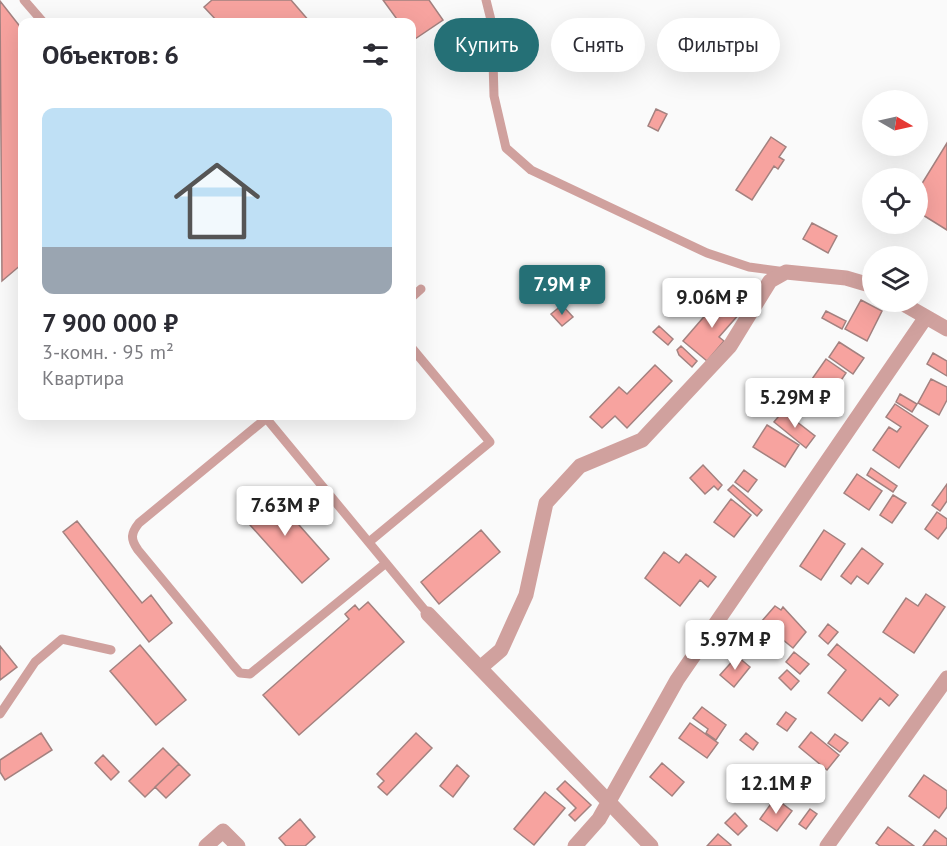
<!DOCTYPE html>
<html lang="ru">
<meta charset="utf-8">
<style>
:root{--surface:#fff;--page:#f7f7f7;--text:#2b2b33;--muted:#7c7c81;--accent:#257076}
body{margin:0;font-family:"PT Sans",sans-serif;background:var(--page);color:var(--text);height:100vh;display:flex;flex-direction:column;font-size:22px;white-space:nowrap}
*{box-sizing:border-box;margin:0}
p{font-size:20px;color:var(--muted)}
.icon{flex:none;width:33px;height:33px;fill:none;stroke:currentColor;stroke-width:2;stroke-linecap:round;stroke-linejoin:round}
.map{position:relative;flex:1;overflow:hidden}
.panel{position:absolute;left:18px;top:18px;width:398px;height:402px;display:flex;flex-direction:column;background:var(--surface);border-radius:12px;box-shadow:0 6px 24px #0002}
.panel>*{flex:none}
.guide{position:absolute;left:434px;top:18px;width:423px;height:54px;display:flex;gap:12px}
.needle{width:39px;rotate:99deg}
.fabs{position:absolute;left:862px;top:90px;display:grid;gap:12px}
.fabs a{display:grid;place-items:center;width:66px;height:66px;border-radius:50%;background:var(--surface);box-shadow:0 6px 24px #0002;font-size:30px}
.price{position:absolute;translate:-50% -51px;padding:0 14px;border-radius:6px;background:#fff;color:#222;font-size:20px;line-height:39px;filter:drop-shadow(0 2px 3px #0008)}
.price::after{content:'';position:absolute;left:50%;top:36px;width:18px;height:14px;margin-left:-9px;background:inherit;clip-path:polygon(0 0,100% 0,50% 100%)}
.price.selected{background:var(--accent);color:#fff}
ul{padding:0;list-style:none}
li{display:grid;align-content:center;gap:12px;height:318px;padding:0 24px}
li span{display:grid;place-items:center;height:186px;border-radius:12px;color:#555}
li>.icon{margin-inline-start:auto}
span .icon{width:108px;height:108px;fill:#fffc;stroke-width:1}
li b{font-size:26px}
h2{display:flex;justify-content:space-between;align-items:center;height:72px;padding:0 24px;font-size:26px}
.chip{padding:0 21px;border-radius:27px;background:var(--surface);box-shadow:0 6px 24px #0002;font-size:21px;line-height:54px}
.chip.selected{background:var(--accent);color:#fff}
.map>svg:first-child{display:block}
.building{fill:#f7a39f;stroke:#a3817f;stroke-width:1.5}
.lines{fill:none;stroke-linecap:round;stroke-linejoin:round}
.service{stroke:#d0a19e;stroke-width:9}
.minor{stroke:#d0a19e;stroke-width:15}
</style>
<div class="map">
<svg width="947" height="846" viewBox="0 0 947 846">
<rect width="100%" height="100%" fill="#fafafa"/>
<path class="building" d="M212 0H291L310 22H218L204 7Z
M383 0H429L443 20 412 41 411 22H399Z
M0 1 22 29V44L20 46 22 49V264L2 281Z
M656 109 667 114 658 131 648 126Z
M771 137 786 147 779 157 784 160 778 169 774 166 752 200 736 190Z
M947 143V230L918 212V190Z
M812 223 837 236 828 253 803 239Z
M721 297 740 313 719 337 724 341 707 361 683 341Z
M861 300 882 311 867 341 845 329Z
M562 305 573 317 562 326 551 314Z
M826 311 846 321 842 329 822 318Z
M659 326 673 339 668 345 653 332Z
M839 342 864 358 853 374 829 357Z
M681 346 697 361 692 367 679 355 677 350Z
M933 353 947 361V376L927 364Z
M826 359 846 373 826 403 805 389Z
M655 365 672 381 627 428 615 416 602 428 590 417 619 387 627 394Z
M931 379 947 387V400L939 415 918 403Z
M900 394 917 404 912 412 896 402Z
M895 404 928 426 899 468 873 450 889 427 897 432 901 427 886 417Z
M783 411 815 436 806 448 774 422Z
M767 425 799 445 785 467 753 447Z
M703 465 722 485 718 490 714 486 705 494 690 478Z
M871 468 897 486 893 492 867 475Z
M744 470 757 480 748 492 735 482Z
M857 474 882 491 869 510 844 493Z
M947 484V501L940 511 932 505Z
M733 485 762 510 757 516 728 490Z
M269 491 329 559 302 583 241 515Z
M893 495 906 503 892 523 880 515Z
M731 499 751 515 734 537 714 522Z
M937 512 947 519V527L938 539 925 529Z
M77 521 142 603 151 595 172 623 149 642 63 532Z
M481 530 500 552 439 604 421 582Z
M824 530 845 544 821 580 800 566Z
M862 548 883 564 868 584 857 576 851 584 841 576Z
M664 552 679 563 686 554 716 577 708 587 700 580 680 606 645 578Z
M926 594 945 607 914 653 883 632 906 598 918 606Z
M368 602 404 642 299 735 263 695 349 619 345 614 355 605 359 610Z
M775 606 781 610 783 607 806 632 793 648 761 622Z
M828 624 838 632 828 644 819 636Z
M837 644 898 695 889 706 880 698 862 721 828 693 846 670 828 655Z
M140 645 186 700 156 725 110 671Z
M0 646 17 667 0 680Z
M794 652 809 664 800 674 786 662Z
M737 656 750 667 734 687 720 675Z
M787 670 799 681 791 690 779 678Z
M702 707 726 725 716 740 706 733 708 729 693 718Z
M786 712 796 719 787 731 777 724Z
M690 723 718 743 707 758 679 738Z
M811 732 839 755 827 770 799 747Z
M41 733 52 750 5 780 0 772V760Z
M416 733 432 748 387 795 378 787 384 781 377 774Z
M746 733 758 743 753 750 740 740Z
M835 734 848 743 840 752 828 743Z
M163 748 179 764 145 797 129 781Z
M103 755 119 772 111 780 95 763Z
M662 763 684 782 672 796 650 777Z
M179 764 190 775 166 798 155 787Z
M457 765 469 776 453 797 440 786Z
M924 775 947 791V807L939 818 909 796Z
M565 781 591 805 575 821 569 815 576 808 557 789Z
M545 792 565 808 534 845 514 829Z
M775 798 792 811 777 831 760 819Z
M810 809 817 814 806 829 799 824Z
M735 813 747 826 738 835 725 823Z
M300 819 315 837 305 846H286L279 838Z
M888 827 914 846H880L876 843Z
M935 830 947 839V846H923Z
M718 834 731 845 730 846H707Z"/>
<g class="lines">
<path class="service" d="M24 0 43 22
M486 0 492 24 494 96 506 148 531 170 707 253 749 267 786 272
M411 298 421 289
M269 416 139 523C131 533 130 539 138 550L233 665 240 673 250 674 386 563
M266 418 428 614
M369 542 490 442 411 347
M0 714 35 662 62 639 111 650"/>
<path class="minor" d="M900 302 947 329
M428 614 651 846
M480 668 501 650 526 595 546 503 580 466 642 440 730 346 770 281 786 272 846 278 873 286
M206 846 223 831 238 846
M575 846 599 819 677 680 926 317
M827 846 947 678"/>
</g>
</svg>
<div class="fabs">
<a><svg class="needle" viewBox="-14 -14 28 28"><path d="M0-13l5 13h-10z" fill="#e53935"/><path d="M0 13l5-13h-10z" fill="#7c7c81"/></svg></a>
<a><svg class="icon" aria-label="locate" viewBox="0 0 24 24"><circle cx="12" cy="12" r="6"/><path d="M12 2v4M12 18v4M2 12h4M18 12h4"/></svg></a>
<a><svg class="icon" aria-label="layers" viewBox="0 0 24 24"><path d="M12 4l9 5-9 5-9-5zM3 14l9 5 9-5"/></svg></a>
</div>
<b class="price selected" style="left:562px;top:316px">7.9M ₽</b>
<b class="price" style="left:712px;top:329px">9.06M ₽</b>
<b class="price" style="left:795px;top:429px">5.29M ₽</b>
<b class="price" style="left:285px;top:537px">7.63M ₽</b>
<b class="price" style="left:735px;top:671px">5.97M ₽</b>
<b class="price" style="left:776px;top:815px">12.1M ₽</b>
<div class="guide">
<a class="chip selected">Купить</a>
<a class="chip">Снять</a>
<a class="chip">Фильтры</a>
</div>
<section class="panel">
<h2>Объектов: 6<svg class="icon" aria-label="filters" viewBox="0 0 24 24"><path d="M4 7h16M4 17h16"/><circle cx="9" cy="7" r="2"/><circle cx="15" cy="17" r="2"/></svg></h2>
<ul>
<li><span style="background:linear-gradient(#bfe0f5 75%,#9aa5b1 0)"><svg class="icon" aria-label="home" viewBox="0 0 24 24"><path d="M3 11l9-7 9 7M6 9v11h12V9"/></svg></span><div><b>7 900 000 ₽</b><p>3-комн. · 95 m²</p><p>Квартира</p></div></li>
</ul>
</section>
</div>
